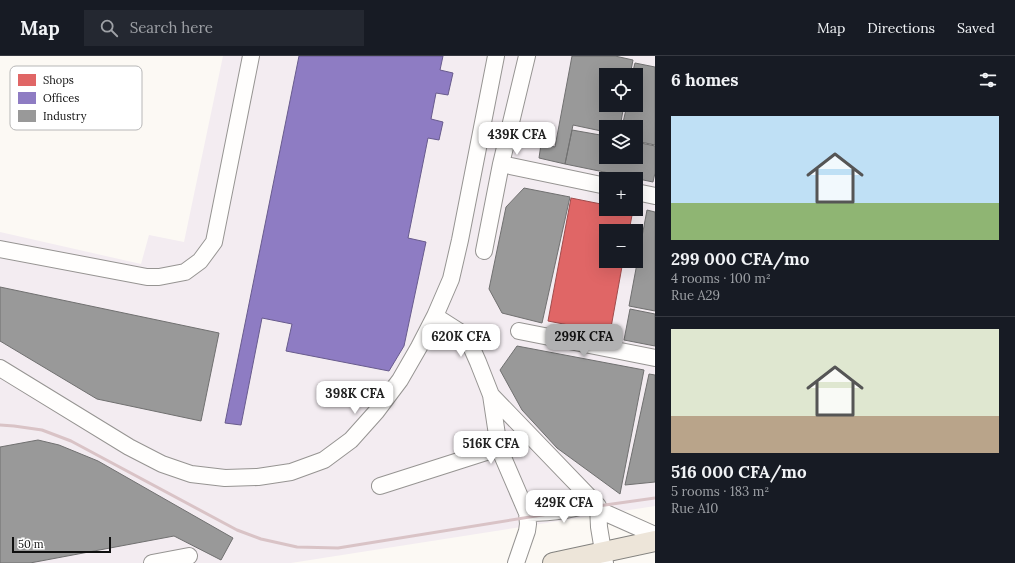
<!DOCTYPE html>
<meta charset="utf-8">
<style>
:root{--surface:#171b24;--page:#242831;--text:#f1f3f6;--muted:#9ea1a6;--line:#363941;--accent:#b1b1b2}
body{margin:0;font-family:Lora,serif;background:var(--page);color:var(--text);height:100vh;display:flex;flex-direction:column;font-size:15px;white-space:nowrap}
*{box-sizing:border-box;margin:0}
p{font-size:13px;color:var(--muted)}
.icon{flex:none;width:22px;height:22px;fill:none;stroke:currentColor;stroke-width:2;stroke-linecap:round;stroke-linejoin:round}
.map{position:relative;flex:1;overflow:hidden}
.drawer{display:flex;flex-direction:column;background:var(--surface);width:360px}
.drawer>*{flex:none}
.controls{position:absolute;left:599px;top:12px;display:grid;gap:8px}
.controls a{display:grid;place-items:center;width:44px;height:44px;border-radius:0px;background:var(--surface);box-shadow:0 4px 16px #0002;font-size:20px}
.scale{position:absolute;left:12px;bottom:10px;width:99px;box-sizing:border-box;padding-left:4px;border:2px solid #0f0f0f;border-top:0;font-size:11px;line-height:14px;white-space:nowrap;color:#0f0f0f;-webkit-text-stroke:3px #fff;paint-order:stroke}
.price{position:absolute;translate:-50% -34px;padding:0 9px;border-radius:8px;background:#fff;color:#222;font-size:13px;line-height:26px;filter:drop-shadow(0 1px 2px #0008)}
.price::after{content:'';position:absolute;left:50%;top:24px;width:12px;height:9px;margin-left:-6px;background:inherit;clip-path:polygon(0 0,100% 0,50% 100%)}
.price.on{background:var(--accent);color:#111}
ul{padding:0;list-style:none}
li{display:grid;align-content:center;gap:8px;height:212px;padding:0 16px}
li+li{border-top:1px solid var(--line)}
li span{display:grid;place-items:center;height:124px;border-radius:0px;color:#555}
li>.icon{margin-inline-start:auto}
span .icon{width:72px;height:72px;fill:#fffc;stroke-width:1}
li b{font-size:17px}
h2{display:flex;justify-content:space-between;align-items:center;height:48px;padding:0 16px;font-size:17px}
header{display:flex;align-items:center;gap:24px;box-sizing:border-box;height:56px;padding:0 20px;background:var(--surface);border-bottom:1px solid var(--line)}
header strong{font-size:19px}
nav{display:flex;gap:22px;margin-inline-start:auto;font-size:14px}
.search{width:280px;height:36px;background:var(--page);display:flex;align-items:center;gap:10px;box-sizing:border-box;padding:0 14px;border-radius:0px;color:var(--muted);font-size:15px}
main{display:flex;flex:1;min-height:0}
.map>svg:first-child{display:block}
.industrial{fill:#f3ecf1;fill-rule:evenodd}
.shops{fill:#e06666;stroke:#a14c4c}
.offices{fill:#8e7cc3;stroke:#685b8d}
.industry{fill:#999;stroke:#707070}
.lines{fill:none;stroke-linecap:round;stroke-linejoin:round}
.minor-casing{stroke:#969492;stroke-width:18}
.major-casing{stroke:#83827f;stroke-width:22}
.minor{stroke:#fffefd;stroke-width:16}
.major{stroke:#ede5d9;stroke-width:20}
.rail{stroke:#d9c3c6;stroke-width:3}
.key{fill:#fff;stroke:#b7b7b7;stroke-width:1}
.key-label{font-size:11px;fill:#0f0f0f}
</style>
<header>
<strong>Map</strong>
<div class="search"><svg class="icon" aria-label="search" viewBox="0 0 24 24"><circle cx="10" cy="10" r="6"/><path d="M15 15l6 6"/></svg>Search here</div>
<nav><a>Map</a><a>Directions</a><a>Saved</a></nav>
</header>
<main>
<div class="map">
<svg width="655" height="507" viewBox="0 0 655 507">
<rect width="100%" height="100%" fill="#fcf9f4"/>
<path class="industrial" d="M223 0H655V450L291 507H0V176L141 208 149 179 184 186ZM606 19H636V49H606ZM606 71H636V101H606ZM606 123H636V153H606ZM606 175H636V205H606Z"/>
<path class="shops" d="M571 142 606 149V153H627L633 154 629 175H606V205H623L610 277 548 265Z"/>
<path class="offices" d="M299 0H443L440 14 453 17 448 39 436 37 431 63 443 66 439 84 428 82 408 182 426 186 404 290 389 315 286 295 292 268 262 262 241 369 225 367Z"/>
<path class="industry" d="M572 0H615L633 4 630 19H606V49H624L620 71H606V76L573 69 565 108 539 102 541 88 555 91Z
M635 7 655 11V89L636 85V71H622L627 49H636V19H632Z
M572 74 606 80V101H636V86L655 90V117L653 126 565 108Z
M524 132 570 141 542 267 502 257 489 233 506 151Z
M647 154 655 156V255L629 250Z
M0 231 219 277 201 365 97 343 0 285Z
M630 253 655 258V290L624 284Z
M517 290 644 314 620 438 557 392 522 354 500 314Z
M649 318 655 319V426L625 429Z
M38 384 59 389 98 405 233 482 221 504 174 480 30 507H0V391Z"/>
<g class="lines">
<defs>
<path id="minor" d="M501 108 606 130
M636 136 655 140
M0 193 147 221H159L185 216 200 205 214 186 251 0
M484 195 501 108 527 0
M435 260 460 276 470 288 478 306 491 339 499 392 527 457 528 468 527 475 516 507
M519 275 655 302
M0 312 129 391 162 408 191 418 225 422 258 421 291 416 324 404 351 384 376 356 400 324 419 291 435 260 451 223 460 184 496 0
M491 339 598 450 599 471 605 507
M380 430 499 392
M599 454 655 479
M527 457C550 457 573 455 594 446
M152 507 189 500"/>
<path id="major" d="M553 507 655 485"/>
</defs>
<use href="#minor" class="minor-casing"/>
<use href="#major" class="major-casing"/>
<use href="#minor" class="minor"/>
<use href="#major" class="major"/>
<path class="rail" d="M0 369 14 370 42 374 71 385 237 474 261 483 297 491 338 492 598 450 655 442"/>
</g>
<rect x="10" y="10" width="132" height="64" rx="6" class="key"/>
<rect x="18" y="18" width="18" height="12" fill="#e06666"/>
<rect x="18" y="36" width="18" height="12" fill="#8e7cc3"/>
<rect x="18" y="54" width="18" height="12" fill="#999"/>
<g class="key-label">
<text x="43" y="28">Shops</text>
<text x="43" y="46">Offices</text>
<text x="43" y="64">Industry</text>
</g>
</svg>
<div class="controls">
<a><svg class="icon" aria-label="locate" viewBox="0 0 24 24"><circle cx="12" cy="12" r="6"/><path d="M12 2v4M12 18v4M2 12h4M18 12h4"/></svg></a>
<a><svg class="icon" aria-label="layers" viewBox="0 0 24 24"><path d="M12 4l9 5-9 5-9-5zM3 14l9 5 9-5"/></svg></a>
<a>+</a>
<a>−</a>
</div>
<div class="scale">50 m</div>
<b class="price" style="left:517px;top:100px">439K CFA</b>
<b class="price" style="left:461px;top:302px">620K CFA</b>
<b class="price on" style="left:584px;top:302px">299K CFA</b>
<b class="price" style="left:355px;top:359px">398K CFA</b>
<b class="price" style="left:491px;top:409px">516K CFA</b>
<b class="price" style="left:564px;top:468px">429K CFA</b>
</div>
<section class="drawer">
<h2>6 homes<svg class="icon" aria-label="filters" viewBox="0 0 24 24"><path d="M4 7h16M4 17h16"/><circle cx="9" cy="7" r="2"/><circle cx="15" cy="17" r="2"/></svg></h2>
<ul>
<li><span style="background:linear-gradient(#bfe0f5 70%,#8fb573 0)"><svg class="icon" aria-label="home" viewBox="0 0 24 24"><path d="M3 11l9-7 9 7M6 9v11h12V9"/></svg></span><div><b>299 000 CFA/mo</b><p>4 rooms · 100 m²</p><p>Rue A29</p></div></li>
<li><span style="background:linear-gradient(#dfe7d0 70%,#b9a48a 0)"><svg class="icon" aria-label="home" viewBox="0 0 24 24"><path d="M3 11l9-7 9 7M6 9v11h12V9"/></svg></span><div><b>516 000 CFA/mo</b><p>5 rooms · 183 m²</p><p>Rue A10</p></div></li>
</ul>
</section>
</main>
